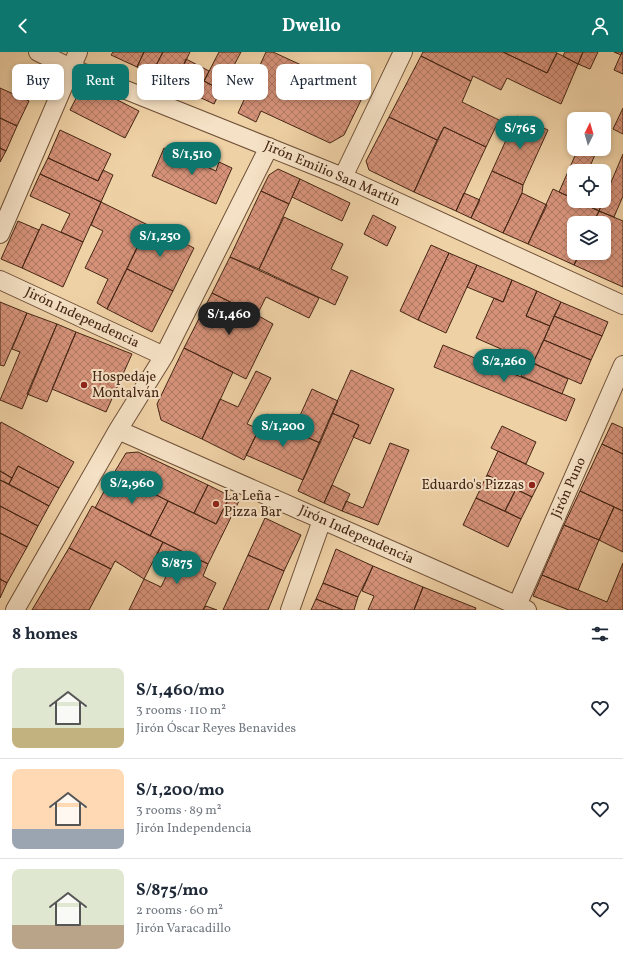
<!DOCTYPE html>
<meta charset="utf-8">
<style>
:root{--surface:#fff;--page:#f6f6f7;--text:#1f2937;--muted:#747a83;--line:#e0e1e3;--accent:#0f766e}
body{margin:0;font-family:Vollkorn,serif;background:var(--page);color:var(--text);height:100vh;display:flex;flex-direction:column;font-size:15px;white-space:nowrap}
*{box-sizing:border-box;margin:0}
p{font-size:13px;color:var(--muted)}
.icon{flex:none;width:22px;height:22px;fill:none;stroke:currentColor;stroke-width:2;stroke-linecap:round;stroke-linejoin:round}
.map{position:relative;height:558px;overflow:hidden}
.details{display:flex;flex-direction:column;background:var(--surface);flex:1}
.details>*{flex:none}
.banner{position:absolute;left:12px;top:12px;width:400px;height:36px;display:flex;gap:8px}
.needle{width:26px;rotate:5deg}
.fabs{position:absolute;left:567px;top:60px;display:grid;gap:8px}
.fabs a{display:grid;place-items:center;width:44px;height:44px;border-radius:8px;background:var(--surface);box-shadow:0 2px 6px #0003;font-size:20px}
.price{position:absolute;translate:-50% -34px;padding:0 9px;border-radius:14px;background:var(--accent);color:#fff;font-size:13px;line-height:26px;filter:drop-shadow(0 1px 2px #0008)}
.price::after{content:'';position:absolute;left:50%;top:24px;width:12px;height:9px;margin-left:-6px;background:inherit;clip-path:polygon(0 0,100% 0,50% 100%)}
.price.current{background:#222;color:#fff}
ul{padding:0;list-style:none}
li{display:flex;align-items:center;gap:12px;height:100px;padding:0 12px}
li+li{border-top:1px solid var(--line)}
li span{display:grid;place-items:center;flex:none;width:112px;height:80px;border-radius:8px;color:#555}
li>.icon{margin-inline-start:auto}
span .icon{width:48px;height:48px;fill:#fffc;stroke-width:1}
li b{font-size:17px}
h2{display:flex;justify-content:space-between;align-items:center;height:48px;padding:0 12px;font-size:17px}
.pill{padding:0 14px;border-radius:8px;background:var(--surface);box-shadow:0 2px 6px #0003;font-size:14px;line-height:36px}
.pill.current{background:var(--accent);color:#fff}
header{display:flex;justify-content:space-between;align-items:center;height:52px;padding:0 12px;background:var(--accent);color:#fff;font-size:18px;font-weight:700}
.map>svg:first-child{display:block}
.building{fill:url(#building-cross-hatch);stroke:#452614}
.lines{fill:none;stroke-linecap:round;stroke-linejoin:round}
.street-casing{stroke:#705138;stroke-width:20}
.street{stroke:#f5e1c5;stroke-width:18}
.poi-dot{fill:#8f2418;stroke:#f5e1c5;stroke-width:1.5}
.labels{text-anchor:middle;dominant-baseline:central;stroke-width:4;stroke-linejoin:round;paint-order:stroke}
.street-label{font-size:14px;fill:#452614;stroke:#f5e1c5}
.poi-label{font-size:14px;fill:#452614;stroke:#f5e1c5;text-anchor:start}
</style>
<header><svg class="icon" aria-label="back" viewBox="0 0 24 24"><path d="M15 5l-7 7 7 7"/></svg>Dwello<svg class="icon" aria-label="person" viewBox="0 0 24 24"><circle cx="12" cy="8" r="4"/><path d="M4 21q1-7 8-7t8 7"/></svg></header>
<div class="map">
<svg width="623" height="558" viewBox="0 0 623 558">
<defs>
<pattern id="building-cross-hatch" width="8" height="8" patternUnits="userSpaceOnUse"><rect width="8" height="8" fill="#d59279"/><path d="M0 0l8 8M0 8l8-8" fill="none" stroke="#af7762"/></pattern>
</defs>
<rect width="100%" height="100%" fill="#efd1a6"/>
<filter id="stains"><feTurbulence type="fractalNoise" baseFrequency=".005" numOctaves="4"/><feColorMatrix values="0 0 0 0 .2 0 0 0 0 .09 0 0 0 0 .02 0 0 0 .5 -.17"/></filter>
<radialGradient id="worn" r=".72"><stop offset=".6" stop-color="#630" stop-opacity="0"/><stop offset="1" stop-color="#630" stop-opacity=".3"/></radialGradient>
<path class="building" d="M113 0H144L137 15 111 3Z
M144 0H163L151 23 137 15Z
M163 0H190L174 34 151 23Z
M219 0H241L221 38 204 29Z
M266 0H273L364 42 344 83 330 91 261 59 256 70 238 61Z
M423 0H503L547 21 557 1 578 12 561 52 507 26 501 38 473 24 471 29 421 4Z
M503 0H555L557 1 547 21Z
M565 0H583L578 12 563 4Z
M583 0H598L590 17 578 12Z
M614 0H622L621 3Z
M622 0H623V22L614 18Z
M421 4 471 29 462 50 499 68 486 95 444 75 437 88 389 65Z
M186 7 209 19 197 44 174 34Z
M204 29 221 38 214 52 197 44Z
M84 31 139 59 125 86 70 58Z
M0 36 29 49 17 74 0 66Z
M623 56V82L613 77Z
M517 64 548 78 523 133 492 119Z
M389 65 437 88 414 140 369 118 366 109Z
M0 66 17 74 6 99 0 96Z
M444 75 486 95 456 159 414 140Z
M60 78 111 102 98 129 48 106Z
M0 96 6 99 0 110Z
M164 96 216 119 219 110 232 116 216 152 152 124Z
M578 97H595L597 98 588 119H574V147L559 140Z
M623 102V144L614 165 599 159 603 149H604V147Z
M48 106 98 129 103 118 113 123 101 150 40 122Z
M278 117 300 127 289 152 261 139 269 123Z
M492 119 523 133 522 141 503 181 471 166Z
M40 122 101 150 83 190 61 180 70 162 30 144Z
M300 127 350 151 342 169 292 145Z
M604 136 608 138 604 147Z
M553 137 574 147V149H577L599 159 593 171H574V201H580L574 213 528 192Z
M261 139 289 152 259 217 230 205Z
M464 141 480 148 471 166 456 159Z
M522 141 547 153 528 192 503 181Z
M577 149H603L599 159Z
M101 150 148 173 107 257 97 251 108 227 85 216 103 179 91 173Z
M599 159 623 169V235L574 213 580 201H604V171H593Z
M373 163 396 175 387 194 364 182Z
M284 165 343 192 331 217 348 225 335 253 259 217Z
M18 169 39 178 22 216 1 207Z
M42 172 83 190 63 235 22 216Z
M148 173 194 196 173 239 127 217Z
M431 193 449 201 418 268 400 259Z
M449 201 477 213 446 281 418 268Z
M230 205 319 246 309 266 266 245 257 263 212 241Z
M477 213 512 228 503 250 467 235Z
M127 217 173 239 152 280 107 257Z
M512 228 537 239 526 264 550 274 533 311 476 286 494 246 503 250Z
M537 239 561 250 550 274 526 264Z
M212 241 257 263 273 272 246 327 184 296Z
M0 250 27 261 4 314 0 313Z
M561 250 608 270 602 284 554 264Z
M27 261 57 272 22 357 0 348 20 300 12 297Z
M554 264 602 284 591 308 544 288Z
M57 272 76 280 47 350 27 342Z
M76 280 132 302 106 360 52 337Z
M544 288 591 308 581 332 533 311Z
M443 293 575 347 566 369 434 315Z
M184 296 233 320 202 387 161 368 157 352Z
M528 309 568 327 562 342 521 324Z
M351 318 394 337 370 392 353 385 359 373 332 361Z
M256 319 271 326 247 372 259 377 244 408 202 387 220 347 238 355Z
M312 337 338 349 320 391 293 379Z
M332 361 359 373 324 451 298 439Z
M267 362 295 374 293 379 320 391 303 428 246 403Z
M1 370 74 410 59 436 18 414 12 426 0 419V373Z
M612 371 623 376V402L602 392Z
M502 374 536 390 526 412 491 396Z
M390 391 409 398 378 473 342 459 346 449 363 456Z
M602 392 623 402V459L580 439Z
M498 399 544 421 532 445 487 423Z
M138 400 208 433 194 461 168 449 114 421 126 401Z
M18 414 59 436 49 454 9 432Z
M0 419 12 426 9 432 0 428Z
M114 421 168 449 150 484 95 456Z
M487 423 516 437 505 459 476 446Z
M0 428 49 454 38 474 0 454Z
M208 433 230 444 216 472 194 461Z
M332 433 350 442 342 459 324 451Z
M516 437 532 445 521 467 505 459Z
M580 439 614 455 599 488 564 473Z
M230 444 239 449 208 512 150 484 168 449 216 472Z
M476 446 521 467 508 495 463 473Z
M0 454 38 474 27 495 0 481Z
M92 454 163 490 144 527 115 509 111 517 69 496Z
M614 455 623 459V500L599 488Z
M265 466 301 483 284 519 248 503Z
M564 473 599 488 578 538 542 523Z
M0 481 27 495 7 531 0 527Z
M163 490 208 512 203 524 216 531 203 558H129L144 527 161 535 173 510 157 503Z
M69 496 111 517 89 558H32Z
M336 497 373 514 358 545 323 531Z
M248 503 284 519 268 558H223Z
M623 511V558H569L533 544 542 523 607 550Z
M373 514 423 535 414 558H368L374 544 362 539Z
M0 527 7 531 0 546Z
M323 531 358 545 354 558H343L316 547Z
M423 535 476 556 475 558H414Z
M316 547 343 558H311Z
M206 554 217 558H203Z"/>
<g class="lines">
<defs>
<path id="street" d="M38 0 71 16 343 125 623 253
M343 125 403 0
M0 182 78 0
M0 228 164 304
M118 378 527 558
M15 558 118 378 164 304 269 95
M290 558 322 468
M515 558 623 313"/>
</defs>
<use href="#street" class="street-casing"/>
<use href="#street" class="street"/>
</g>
<g class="poi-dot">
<circle cx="84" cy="333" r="4"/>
<circle cx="532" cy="433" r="4"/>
<circle cx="216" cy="452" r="4"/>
</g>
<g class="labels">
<g class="street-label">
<text transform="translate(332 122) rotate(23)">Jirón Emilio San Martín</text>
<text transform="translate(82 266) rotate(25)">Jirón Independencia</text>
<text transform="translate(569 436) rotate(-66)">Jirón Puno</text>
<text transform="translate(356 483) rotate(24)">Jirón Independencia</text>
</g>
<g class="poi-label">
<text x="92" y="325">Hospedaje<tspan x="92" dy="16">Montalván</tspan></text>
<text x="524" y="433" text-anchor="end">Eduardo's Pizzas</text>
<text x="224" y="444">La Leña -<tspan x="224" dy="16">Pizza Bar</tspan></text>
</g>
</g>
<rect width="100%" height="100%" filter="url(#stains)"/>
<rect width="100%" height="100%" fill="url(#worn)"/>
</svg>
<div class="fabs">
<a><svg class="needle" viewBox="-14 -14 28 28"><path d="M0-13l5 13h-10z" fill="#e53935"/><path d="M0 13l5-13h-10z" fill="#747a83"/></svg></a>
<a><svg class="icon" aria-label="locate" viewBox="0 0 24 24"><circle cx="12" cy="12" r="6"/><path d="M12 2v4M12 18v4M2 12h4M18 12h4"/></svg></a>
<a><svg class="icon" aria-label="layers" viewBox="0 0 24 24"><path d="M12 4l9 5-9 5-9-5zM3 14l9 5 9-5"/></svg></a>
</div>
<b class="price" style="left:520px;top:98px">S/765</b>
<b class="price" style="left:192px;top:124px">S/1,510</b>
<b class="price" style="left:160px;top:206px">S/1,250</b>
<b class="price current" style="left:229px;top:284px">S/1,460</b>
<b class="price" style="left:504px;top:331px">S/2,260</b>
<b class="price" style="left:283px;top:396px">S/1,200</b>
<b class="price" style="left:132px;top:453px">S/2,960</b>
<b class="price" style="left:177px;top:533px">S/875</b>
<div class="banner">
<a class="pill">Buy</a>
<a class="pill current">Rent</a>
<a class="pill">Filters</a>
<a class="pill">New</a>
<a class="pill">Apartment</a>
</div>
</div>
<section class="details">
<h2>8 homes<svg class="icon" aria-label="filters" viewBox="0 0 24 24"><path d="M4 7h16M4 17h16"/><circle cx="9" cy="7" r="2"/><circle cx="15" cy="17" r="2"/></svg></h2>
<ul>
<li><span style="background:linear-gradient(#dfe7d0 75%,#c2b280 0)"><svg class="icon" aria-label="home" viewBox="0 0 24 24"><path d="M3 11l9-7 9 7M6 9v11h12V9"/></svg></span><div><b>S/1,460/mo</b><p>3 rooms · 110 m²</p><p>Jirón Óscar Reyes Benavides</p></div><svg class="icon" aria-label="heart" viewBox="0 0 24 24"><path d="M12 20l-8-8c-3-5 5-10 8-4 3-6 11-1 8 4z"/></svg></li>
<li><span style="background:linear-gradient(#ffd9b3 75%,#9aa5b1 0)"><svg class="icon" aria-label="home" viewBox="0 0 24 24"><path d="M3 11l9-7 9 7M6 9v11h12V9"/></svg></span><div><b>S/1,200/mo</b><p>3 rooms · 89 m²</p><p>Jirón Independencia</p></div><svg class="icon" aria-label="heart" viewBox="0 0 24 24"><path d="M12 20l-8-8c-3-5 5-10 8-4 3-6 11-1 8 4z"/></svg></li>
<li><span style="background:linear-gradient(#dfe7d0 70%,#b9a48a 0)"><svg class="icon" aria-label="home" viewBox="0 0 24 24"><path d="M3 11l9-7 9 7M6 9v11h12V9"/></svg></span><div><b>S/875/mo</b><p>2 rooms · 60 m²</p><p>Jirón Varacadillo</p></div><svg class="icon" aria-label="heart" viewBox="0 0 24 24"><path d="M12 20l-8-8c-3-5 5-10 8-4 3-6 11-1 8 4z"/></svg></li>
</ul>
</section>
